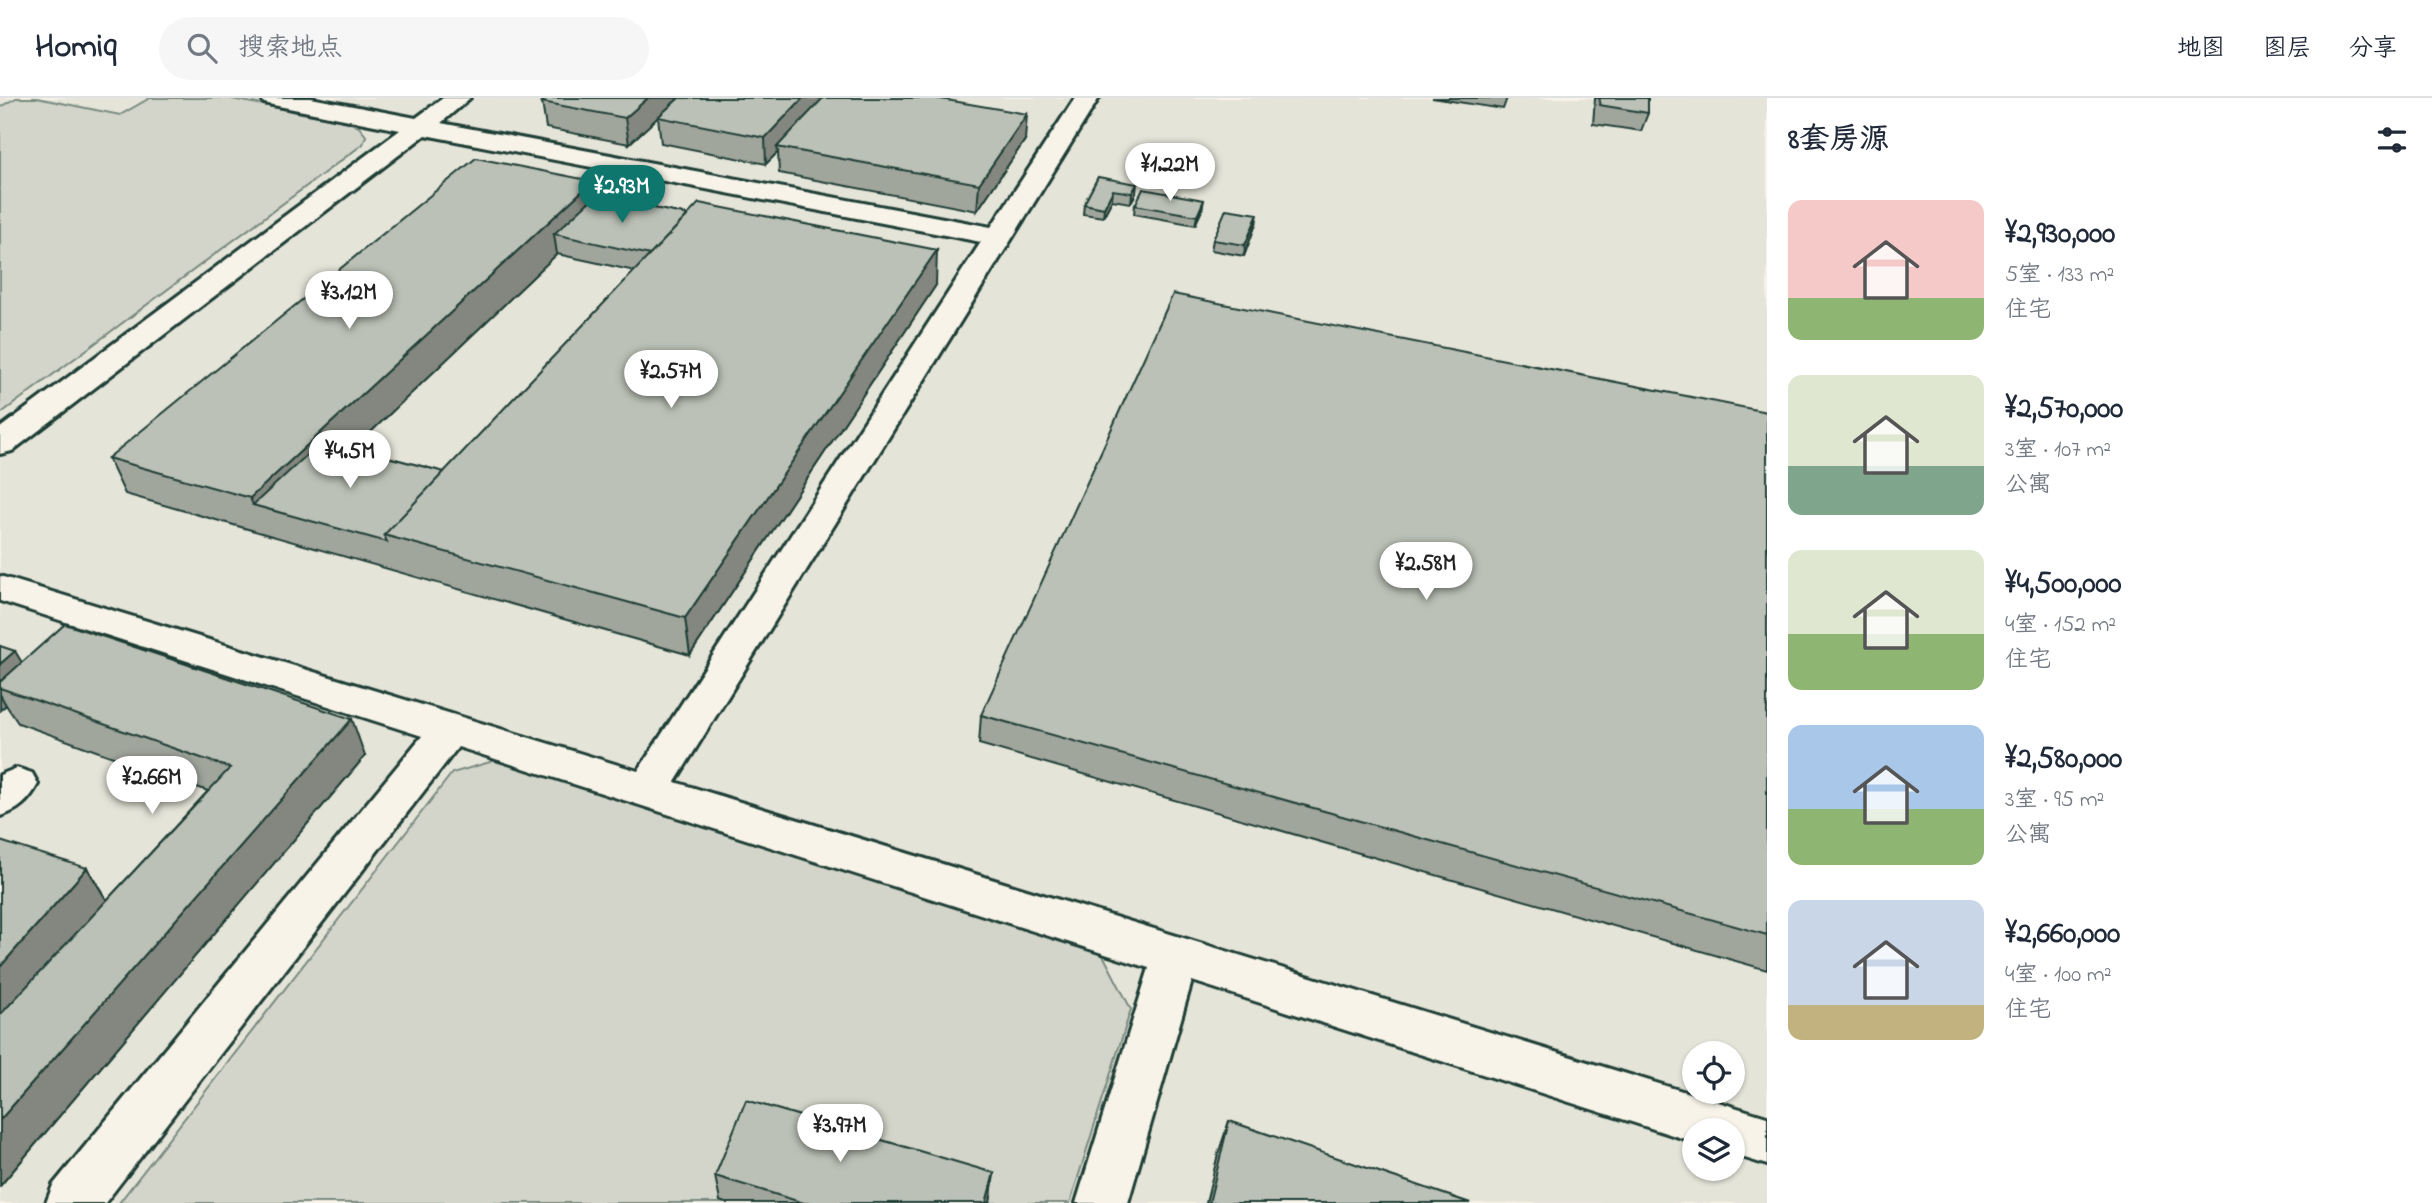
<!DOCTYPE html>
<html lang="zh">
<meta charset="utf-8">
<style>
:root{--surface:#fff;--page:#f6f6f7;--text:#1f2937;--muted:#747a83;--line:#e0e1e3;--accent:#0f766e}
body{margin:0;font-family:"Indie Flower","LXGW WenKai TC",sans-serif;background:var(--page);color:var(--text);height:100vh;display:flex;flex-direction:column;font-size:26px;white-space:nowrap}
*{box-sizing:border-box;margin:0}
p{font-size:23px;color:var(--muted)}
.icon{flex:none;width:38px;height:38px;fill:none;stroke:currentColor;stroke-width:2;stroke-linecap:round;stroke-linejoin:round}
.map{position:relative;flex:1;overflow:hidden}
.panel{display:flex;flex-direction:column;background:var(--surface);width:665px}
.panel>*{flex:none}
.tools{position:absolute;left:1682px;top:943px;display:grid;gap:14px}
.tools a{display:grid;place-items:center;width:63px;height:63px;border-radius:50%;background:var(--surface);box-shadow:0 2px 5px #0004;font-size:35px}
.price{position:absolute;translate:-50% -60px;padding:0 16px;border-radius:24px;background:#fff;color:#222;font-size:23px;line-height:46px;filter:drop-shadow(0 2px 4px #0008)}
.price::after{content:'';position:absolute;left:50%;top:42px;width:21px;height:16px;margin-left:-10px;background:inherit;clip-path:polygon(0 0,100% 0,50% 100%)}
.price.on{background:var(--accent);color:#fff}
ul{padding:0;list-style:none}
li{display:flex;align-items:center;gap:21px;height:175px;padding:0 21px}
li span{display:grid;place-items:center;flex:none;width:196px;height:140px;border-radius:14px;color:#555}
li>.icon{margin-inline-start:auto}
span .icon{width:84px;height:84px;fill:#fffc;stroke-width:1}
li b{font-size:30px}
h2{display:flex;justify-content:space-between;align-items:center;height:84px;padding:0 21px;font-size:30px}
header{display:flex;align-items:center;gap:42px;box-sizing:border-box;height:98px;padding:0 35px;background:var(--surface);border-bottom:2px solid var(--line)}
header strong{font-size:33px}
nav{display:flex;gap:38px;margin-inline-start:auto;font-size:24px}
.search{width:490px;height:63px;background:var(--page);display:flex;align-items:center;gap:18px;box-sizing:border-box;padding:0 24px;border-radius:38px;color:var(--muted);font-size:26px}
main{display:flex;flex:1;min-height:0}
.map>svg:first-child{display:block}
.built{fill:#e5e4d9;fill-rule:evenodd}
.green{fill:#d3d5ca;stroke:#79897f;stroke-width:2}
.lines{fill:none;stroke-linecap:round;stroke-linejoin:round}
.minor-casing{stroke:#1f3d34;stroke-width:6}
.minor{fill:#f7f3e8;fill-rule:evenodd}
.wall{fill:#a1a69d;stroke:#1f3d34;stroke-width:2;fill-rule:evenodd}
.shaded-wall{fill:#83877f;stroke:#1f3d34;stroke-width:2}
.building{fill:#bbc1b6;stroke:#1f3d34;stroke-width:2}
</style>
<header>
<strong>Homiq</strong>
<div class="search"><svg class="icon" aria-label="search" viewBox="0 0 24 24"><circle cx="10" cy="10" r="6"/><path d="M15 15l6 6"/></svg>搜索地点</div>
<nav><a>地图</a><a>图层</a><a>分享</a></nav>
</header>
<main>
<div class="map">
<svg width="1767" height="1105" viewBox="0 0 1767 1105">
<rect width="100%" height="100%" fill="#f7f3e8"/>
<filter id="ink" filterUnits="userSpaceOnUse"><feTurbulence type="fractalNoise" baseFrequency=".0143" numOctaves="2"/><feDisplacementMap in="SourceGraphic" scale="14" xChannelSelector="R" yChannelSelector="G"/><feConvolveMatrix kernelMatrix="1 2 1 2 8 2 1 2 1" color-interpolation-filters="sRGB"/></filter>
<g filter="url(#ink)">
<path class="built" d="M0 0H1767V1105H0ZM1694 956H1732V994H1694ZM1694 1032H1732V1071H1694Z"/>
<path class="green" d="M16 0H37L120 17 150 0H227L349 24 359 29 366 38 363 46 0 316V9Z
M497 662 1102 855 1131 911 1070 1105H119L452 675Z"/>
<g class="lines">
<defs>
<path id="minor" d="M261 0H311L416 20 443 0H470L441 25 991 129 1075 0H1099L675 684 1767 1019V1067L1732 1056V1032H1694V1044L1192 883 1128 1105H1076L1149 870 458 649 105 1105H46L53 1087 422 638 0 503V478L638 673 981 144 425 37 12 353 0 356V330L400 32 273 7 264 5Z
M17 670 32 675 38 686C29 703 18 713 0 718V677Z"/>
</defs>
<use href="#minor" class="minor-casing"/>
<use href="#minor" class="minor"/>
</g>
<path class="wall" d="M1432 0H1507L1503 11Z
M1595 0H1648V15L1641 33 1593 26Z
M542 4 1025 42 977 113 779 75 778 54 766 66 661 45 658 19 629 46 546 30Z
M1098 79 1136 95 1131 105 1112 102 1103 119 1083 116 1084 106Z
M595 98 688 117 936 187 690 557 125 396 108 360ZM557 156 635 173 444 374 354 350Z
M1135 107 1202 112 1195 127 1134 116Z
M1256 126 1244 158 1211 152 1213 142Z
M1767 314V872L979 646 981 617Z
M0 548 22 564 365 658 0 1088 87 770 107 802 208 693 18 625 6 607 0 612Z
M1229 1023 1470 1105H1206L1218 1056Z
M994 1075 990 1105H725L720 1103 715 1078Z"/>
<path class="shaded-wall" d="M648 0H679L629 46 625 20Z
M803 0H824L777 49 778 54 766 66 765 40Z
M1027 16 1025 42 977 113 979 86Z
M593 83 598 117 554 136 557 156 285 416 253 407 250 400Z
M1137 86 1136 95 1131 105 1132 95Z
M1113 92 1112 102 1103 119 1104 110Z
M1204 102 1202 112 1195 127 1197 118Z
M1258 116 1256 126 1244 158 1245 147Z
M937 152 936 187 690 557 685 520Z
M15 553 33 583 0 590V566Z
M0 596 6 607 0 612Z
M352 621 365 658 0 1088V1022Z
M87 770 109 806 0 935V869Z
M994 1075 990 1105H986Z"/>
<path class="building" d="M547 0H648L625 20 542 4Z
M679 0H803L765 40 658 19Z
M823 0H935L1027 16 979 86 777 49Z
M1600 0H1648V15L1599 7Z
M476 60 593 83 250 400 108 360Z
M1098 79 1137 86 1132 95 1113 92 1104 110 1084 106Z
M1143 91 1204 102 1197 118 1135 107Z
M595 98 688 117 650 157 554 136Z
M699 105 937 152 685 520 384 437Z
M1226 111 1258 116 1245 147 1213 142Z
M1173 196 1767 314V837L981 617Z
M323 342 444 374 384 437 387 444 253 407Z
M65 526 352 621 0 1022V917L230 670 0 590V584Z
M0 548 15 553 0 566Z
M0 743 87 770 0 869Z
M746 1002 994 1075 986 1105H804L715 1078Z
M1229 1023 1470 1105H1209Z"/>
</g>
</svg>
<div class="tools">
<a><svg class="icon" aria-label="locate" viewBox="0 0 24 24"><circle cx="12" cy="12" r="6"/><path d="M12 2v4M12 18v4M2 12h4M18 12h4"/></svg></a>
<a><svg class="icon" aria-label="layers" viewBox="0 0 24 24"><path d="M12 4l9 5-9 5-9-5zM3 14l9 5 9-5"/></svg></a>
</div>
<b class="price" style="left:1170px;top:105px">¥1.22M</b>
<b class="price on" style="left:622px;top:127px">¥2.93M</b>
<b class="price" style="left:349px;top:233px">¥3.12M</b>
<b class="price" style="left:671px;top:312px">¥2.57M</b>
<b class="price" style="left:350px;top:392px">¥4.5M</b>
<b class="price" style="left:1426px;top:504px">¥2.58M</b>
<b class="price" style="left:152px;top:718px">¥2.66M</b>
<b class="price" style="left:840px;top:1066px">¥3.97M</b>
</div>
<section class="panel">
<h2>8套房源<svg class="icon" aria-label="filters" viewBox="0 0 24 24"><path d="M4 7h16M4 17h16"/><circle cx="9" cy="7" r="2"/><circle cx="15" cy="17" r="2"/></svg></h2>
<ul>
<li><span style="background:linear-gradient(#f6c9c9 70%,#8fb573 0)"><svg class="icon" aria-label="home" viewBox="0 0 24 24"><path d="M3 11l9-7 9 7M6 9v11h12V9"/></svg></span><div><b>¥2,930,000</b><p>5室 · 133 m²</p><p>住宅</p></div></li>
<li><span style="background:linear-gradient(#dfe7d0 65%,#7fa58c 0)"><svg class="icon" aria-label="home" viewBox="0 0 24 24"><path d="M3 11l9-7 9 7M6 9v11h12V9"/></svg></span><div><b>¥2,570,000</b><p>3室 · 107 m²</p><p>公寓</p></div></li>
<li><span style="background:linear-gradient(#dfe7d0 60%,#8fb573 0)"><svg class="icon" aria-label="home" viewBox="0 0 24 24"><path d="M3 11l9-7 9 7M6 9v11h12V9"/></svg></span><div><b>¥4,500,000</b><p>4室 · 152 m²</p><p>住宅</p></div></li>
<li><span style="background:linear-gradient(#a9c7e8 60%,#8fb573 0)"><svg class="icon" aria-label="home" viewBox="0 0 24 24"><path d="M3 11l9-7 9 7M6 9v11h12V9"/></svg></span><div><b>¥2,580,000</b><p>3室 · 95 m²</p><p>公寓</p></div></li>
<li><span style="background:linear-gradient(#c9d6e8 75%,#c2b280 0)"><svg class="icon" aria-label="home" viewBox="0 0 24 24"><path d="M3 11l9-7 9 7M6 9v11h12V9"/></svg></span><div><b>¥2,660,000</b><p>4室 · 100 m²</p><p>住宅</p></div></li>
</ul>
</section>
</main>
